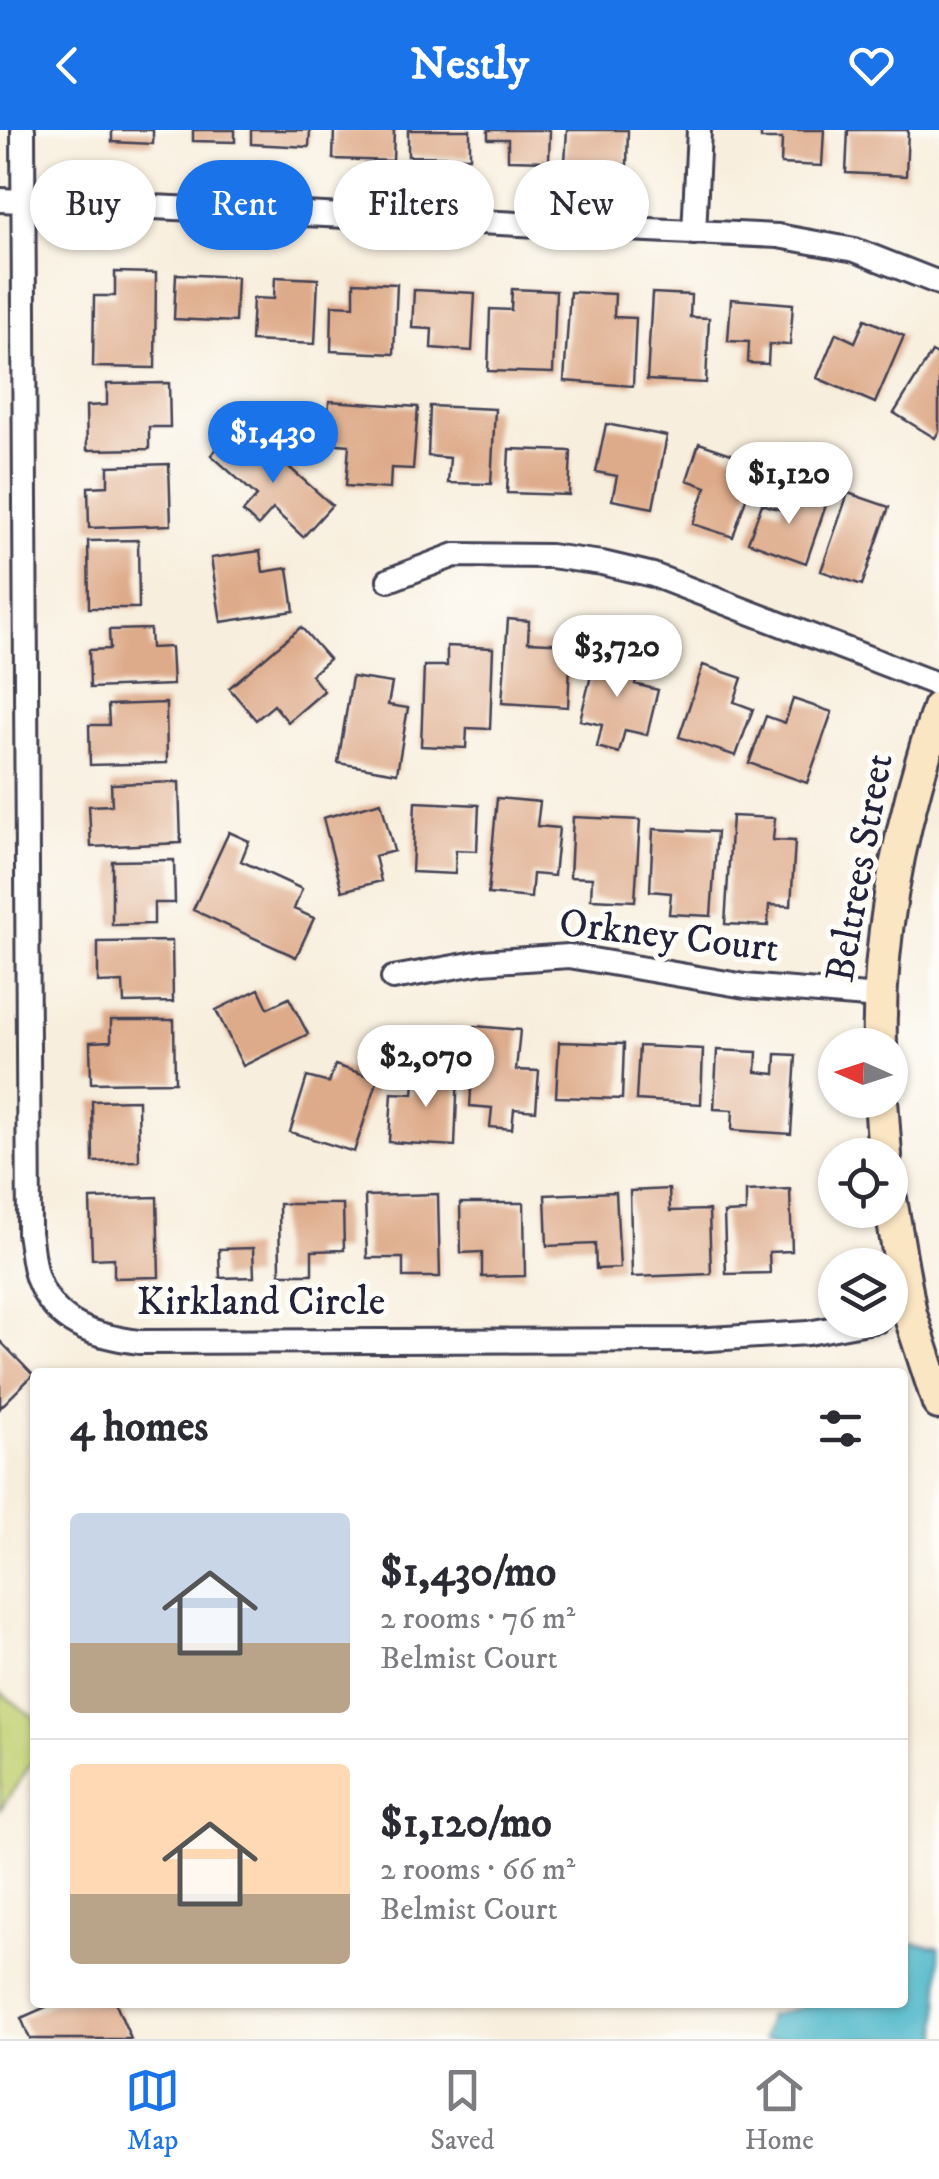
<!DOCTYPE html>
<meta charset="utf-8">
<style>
:root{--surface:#fff;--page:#f7f7f7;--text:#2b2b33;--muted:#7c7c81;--line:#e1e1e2;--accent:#1a73e8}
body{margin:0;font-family:"IM FELL DW Pica",serif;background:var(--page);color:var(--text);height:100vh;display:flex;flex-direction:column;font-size:38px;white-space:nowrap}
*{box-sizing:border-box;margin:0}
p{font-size:32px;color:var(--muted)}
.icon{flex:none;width:55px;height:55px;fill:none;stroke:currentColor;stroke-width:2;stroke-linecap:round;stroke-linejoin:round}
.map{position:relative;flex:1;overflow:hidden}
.drawer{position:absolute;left:30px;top:1238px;width:878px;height:640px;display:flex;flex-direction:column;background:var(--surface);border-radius:10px;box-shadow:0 2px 8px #0004}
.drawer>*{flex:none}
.hud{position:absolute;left:30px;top:30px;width:880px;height:90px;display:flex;gap:20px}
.needle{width:65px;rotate:273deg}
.tools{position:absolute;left:818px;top:898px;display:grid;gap:20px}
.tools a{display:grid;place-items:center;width:90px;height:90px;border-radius:50%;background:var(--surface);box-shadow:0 2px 8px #0004;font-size:50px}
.price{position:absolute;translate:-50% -85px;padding:0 22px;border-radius:35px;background:#fff;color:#222;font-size:32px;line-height:65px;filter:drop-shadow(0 2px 5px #0008)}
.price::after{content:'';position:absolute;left:50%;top:60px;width:30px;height:22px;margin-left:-15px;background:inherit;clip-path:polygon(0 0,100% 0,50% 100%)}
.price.active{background:var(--accent);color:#fff}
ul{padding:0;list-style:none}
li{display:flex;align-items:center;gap:30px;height:250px;padding:0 40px}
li+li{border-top:2px solid var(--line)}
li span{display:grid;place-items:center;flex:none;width:280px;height:200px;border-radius:10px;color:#555}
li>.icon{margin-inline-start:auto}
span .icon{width:120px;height:120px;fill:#fffc;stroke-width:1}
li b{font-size:42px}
h2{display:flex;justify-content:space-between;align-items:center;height:120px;padding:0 40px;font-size:42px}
.pill{padding:0 35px;border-radius:45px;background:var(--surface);box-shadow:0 2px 8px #0004;font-size:35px;line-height:90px}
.pill.active{background:var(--accent);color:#fff}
header{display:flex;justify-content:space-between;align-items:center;height:130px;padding:0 40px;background:var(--accent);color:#fff;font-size:45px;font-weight:700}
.tab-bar{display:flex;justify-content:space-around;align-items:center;height:140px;border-top:2px solid var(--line);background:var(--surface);font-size:28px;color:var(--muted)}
.tab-bar a{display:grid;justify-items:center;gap:5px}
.tab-bar .active{color:var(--accent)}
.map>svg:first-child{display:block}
.green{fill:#c1d072;stroke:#727956;stroke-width:2.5}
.water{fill:#4ab5c8;stroke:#366c82;stroke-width:2.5}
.building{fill:#deab8a}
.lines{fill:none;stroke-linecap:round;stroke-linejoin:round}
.street-casing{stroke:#424153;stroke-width:28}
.secondary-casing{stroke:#424153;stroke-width:38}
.street{stroke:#fff;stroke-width:22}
.secondary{stroke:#fbe6c3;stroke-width:32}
.labels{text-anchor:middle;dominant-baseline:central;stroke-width:10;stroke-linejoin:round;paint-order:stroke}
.street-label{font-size:40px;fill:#22223b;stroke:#fdfcf7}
</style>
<header><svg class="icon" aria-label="back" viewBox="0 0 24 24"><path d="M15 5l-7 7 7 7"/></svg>Nestly<svg class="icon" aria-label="heart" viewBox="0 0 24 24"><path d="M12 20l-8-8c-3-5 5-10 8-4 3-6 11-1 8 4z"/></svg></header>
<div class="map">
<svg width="939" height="1909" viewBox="0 0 939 1909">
<rect width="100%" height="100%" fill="#fdfcf7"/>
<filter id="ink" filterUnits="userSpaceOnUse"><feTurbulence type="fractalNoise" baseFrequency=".01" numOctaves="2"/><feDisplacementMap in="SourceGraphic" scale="20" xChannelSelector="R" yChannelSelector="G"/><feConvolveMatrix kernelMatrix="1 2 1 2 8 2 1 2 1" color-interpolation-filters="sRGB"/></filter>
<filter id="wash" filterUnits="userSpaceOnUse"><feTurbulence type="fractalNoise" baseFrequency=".0048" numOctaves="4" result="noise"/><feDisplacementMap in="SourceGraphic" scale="40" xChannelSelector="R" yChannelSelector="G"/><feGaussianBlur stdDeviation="2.25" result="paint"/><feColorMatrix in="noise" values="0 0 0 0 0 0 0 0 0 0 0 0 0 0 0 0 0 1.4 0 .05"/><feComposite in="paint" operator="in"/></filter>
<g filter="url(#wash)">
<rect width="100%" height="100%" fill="#f8eedd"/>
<path class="green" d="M0 1562 35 1588V1628L0 1680Z"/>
<path class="water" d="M903 1811 939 1817V1909H763L769 1886 814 1873 902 1872Z"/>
<g id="blocks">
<path class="building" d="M112 0H153V14L112 12Z
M193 0H235V12L193 11Z
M251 0H310L309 17 251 14Z
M334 0H394L393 31 333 29Z
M408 0H470V27L408 26Z
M488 0H550L549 31 508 30V9H488Z
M567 0H628L627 35 565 32Z
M761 0H824L822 36 781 34 782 9H761Z
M848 0H908L906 46 846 43Z
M115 142 156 143 155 238 93 237 94 166H115Z
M176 144 237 147 235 192 174 189Z
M275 147 318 149 315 214 251 211 253 168 274 169Z
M354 152 397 154 394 224 331 221 332 175 354 176Z
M512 159 556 161 553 243 488 241 490 179 511 180Z
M414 160 475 163 472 221 431 218 432 199 412 198Z
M570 162 615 164 614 187 636 188 633 256 564 251Z
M652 163 691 165 690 187 709 188 706 253 647 250Z
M731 169 793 174 790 215 769 214 768 234 748 233 749 212 728 211Z
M865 189 904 206 875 273 817 248 836 203 855 212Z
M932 222 939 226V301L935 308 894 283Z
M169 253 170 297H149V319L87 320 86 276 107 275V254Z
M329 271 418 277 413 339 391 338 390 359 346 356 349 315 327 313Z
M430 276 495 279 491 354 448 353 450 328 428 326Z
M606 294 667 306 653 378 612 370 617 346 596 342Z
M255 307 332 375 303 407 273 379 258 396 243 382 257 366 211 325 226 309 241 323Z
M699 313 758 333 733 407 693 394 706 357 687 350Z
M509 319 571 321 569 365 507 363Z
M169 334 171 395 89 398 88 357 108 356V336Z
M788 361 826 375 806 433 748 412 762 374 781 380Z
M848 363 889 377 862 455 821 441Z
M138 410 139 478H89L88 411Z
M260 421 263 442 288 438 294 481 221 492 211 428Z
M508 489 529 491 528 512 571 514 568 577 502 573Z
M301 497 329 529 311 545 324 561 288 592 274 575 256 590 229 558Z
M150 499 151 518 171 517 173 555 90 558 89 520 110 519 109 500Z
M447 516 493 518 490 599 467 598 466 618 421 616 424 536H447Z
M597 521 641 531 635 554 658 560 647 605 625 600 619 623 597 617 602 595 580 590Z
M703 535 742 548 734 572 753 579 736 626 679 607Z
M352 547 392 553 388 575 408 578 397 643 338 633Z
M793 569 832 582 807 653 749 633 766 586 785 593Z
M166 573 167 633 90 635 89 595H109L108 575Z
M179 652 181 713 91 717 89 676 112 675 111 654Z
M497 668 540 672 537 696 559 698 554 746 533 744 531 768 488 764Z
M381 672 394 721 375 726 381 751 342 761 323 688Z
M415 672 479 675 477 721 456 720 455 744 412 742Z
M732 686 775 688 773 710 795 711 791 776 769 775 768 796 725 794Z
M573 687 640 690 635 771 591 769 592 748 570 747Z
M653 699 717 702 711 786 669 784 671 763 650 761Z
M229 702 249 711 241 731 302 759 294 779 314 788 296 827 193 780Z
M174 730 175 773H154V794L112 795V731Z
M172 811 173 872 124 873 123 852 98 853V812Z
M259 859 268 878 289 868 308 904 243 936 216 880Z
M111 890H174L175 952 91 953 90 912 111 911Z
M475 896 520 900 516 940 539 941 536 981 514 979 512 999 490 997 492 978 470 976Z
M559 912 624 914 622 969 556 967Z
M639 916 703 919 701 974 636 970Z
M717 920 757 922 756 942 775 944 776 924 796 925 791 1004 732 1000 733 980 714 979Z
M335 935 378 949 354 1022 290 1002 307 947 329 953Z
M415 939 458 941 455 1016 389 1012 392 963 413 964Z
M138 970 139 1031 93 1032 92 971Z
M669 1059 670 1081 709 1080 711 1144 632 1147 630 1061Z
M790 1059 792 1121 769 1122 770 1143 726 1144 724 1083 746 1082V1061Z
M616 1062 620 1138 596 1139 595 1114 547 1116 545 1065Z
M438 1064 440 1147H403V1128H367L365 1066Z
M157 1067 159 1147 114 1148V1128L92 1129 90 1069Z
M460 1073H524L525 1146 482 1147V1122L461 1123Z
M279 1074H343L344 1120 312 1121V1144H280Z
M253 1118 254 1147 220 1148 219 1119Z
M0 1211 33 1245 0 1278Z
M57 1872H115L131 1909H30L21 1888Z"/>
</g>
</g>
<g filter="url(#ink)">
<use href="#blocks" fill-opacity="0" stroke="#424153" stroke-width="2.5"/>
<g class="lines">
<defs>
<path id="street" d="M23 0 29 1103C32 1118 32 1136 38 1150 56 1196 95 1206 139 1212L693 1210 808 1203 879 1190
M0 70 778 106 855 120 939 153
M694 103 699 0
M389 450 455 425 550 426 602 433 653 445 939 555
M393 848 482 832 569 826 745 856 879 867"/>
<path id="secondary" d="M880 915C877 800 902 687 939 578
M881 970 885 1025
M890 1069 910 1184 939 1273"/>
</defs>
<use href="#street" class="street-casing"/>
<use href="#secondary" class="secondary-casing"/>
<use href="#street" class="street"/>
<use href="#secondary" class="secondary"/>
</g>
</g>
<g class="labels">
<g class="street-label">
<text transform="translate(861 738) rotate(-80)">Beltrees Street</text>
<text transform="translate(669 807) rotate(7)">Orkney Court</text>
<text x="261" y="1173">Kirkland Circle</text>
</g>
</g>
</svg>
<div class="tools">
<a><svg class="needle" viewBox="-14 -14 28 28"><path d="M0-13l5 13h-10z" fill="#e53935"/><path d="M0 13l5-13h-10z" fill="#7c7c81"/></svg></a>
<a><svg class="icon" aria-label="locate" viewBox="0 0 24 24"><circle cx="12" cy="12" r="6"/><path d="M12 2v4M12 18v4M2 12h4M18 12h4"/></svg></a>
<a><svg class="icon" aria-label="layers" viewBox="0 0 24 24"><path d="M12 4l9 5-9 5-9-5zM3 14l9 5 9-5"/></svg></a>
</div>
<b class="price active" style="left:273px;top:356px">$1,430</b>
<b class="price" style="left:789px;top:397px">$1,120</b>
<b class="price" style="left:617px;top:570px">$3,720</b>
<b class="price" style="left:426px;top:980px">$2,070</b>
<div class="hud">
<a class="pill">Buy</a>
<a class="pill active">Rent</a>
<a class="pill">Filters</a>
<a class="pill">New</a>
</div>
<section class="drawer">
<h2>4 homes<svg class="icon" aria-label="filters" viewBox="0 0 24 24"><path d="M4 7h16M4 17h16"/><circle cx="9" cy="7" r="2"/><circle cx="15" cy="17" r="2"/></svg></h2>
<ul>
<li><span style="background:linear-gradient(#c9d6e8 65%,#b9a48a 0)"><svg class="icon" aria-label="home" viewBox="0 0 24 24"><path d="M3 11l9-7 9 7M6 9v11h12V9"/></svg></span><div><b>$1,430/mo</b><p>2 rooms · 76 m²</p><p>Belmist Court</p></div></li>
<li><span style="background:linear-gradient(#ffd9b3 65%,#b9a48a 0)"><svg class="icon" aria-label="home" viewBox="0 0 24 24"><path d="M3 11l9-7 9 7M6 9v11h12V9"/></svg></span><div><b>$1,120/mo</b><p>2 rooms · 66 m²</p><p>Belmist Court</p></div></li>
</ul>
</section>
</div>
<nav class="tab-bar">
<a class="active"><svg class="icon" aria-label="map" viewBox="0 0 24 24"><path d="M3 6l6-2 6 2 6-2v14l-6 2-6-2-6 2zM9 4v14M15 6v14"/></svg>Map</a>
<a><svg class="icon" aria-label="saved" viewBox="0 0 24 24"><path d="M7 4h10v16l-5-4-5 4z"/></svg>Saved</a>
<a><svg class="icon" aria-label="home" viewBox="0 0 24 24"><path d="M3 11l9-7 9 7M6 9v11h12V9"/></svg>Home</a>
</nav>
